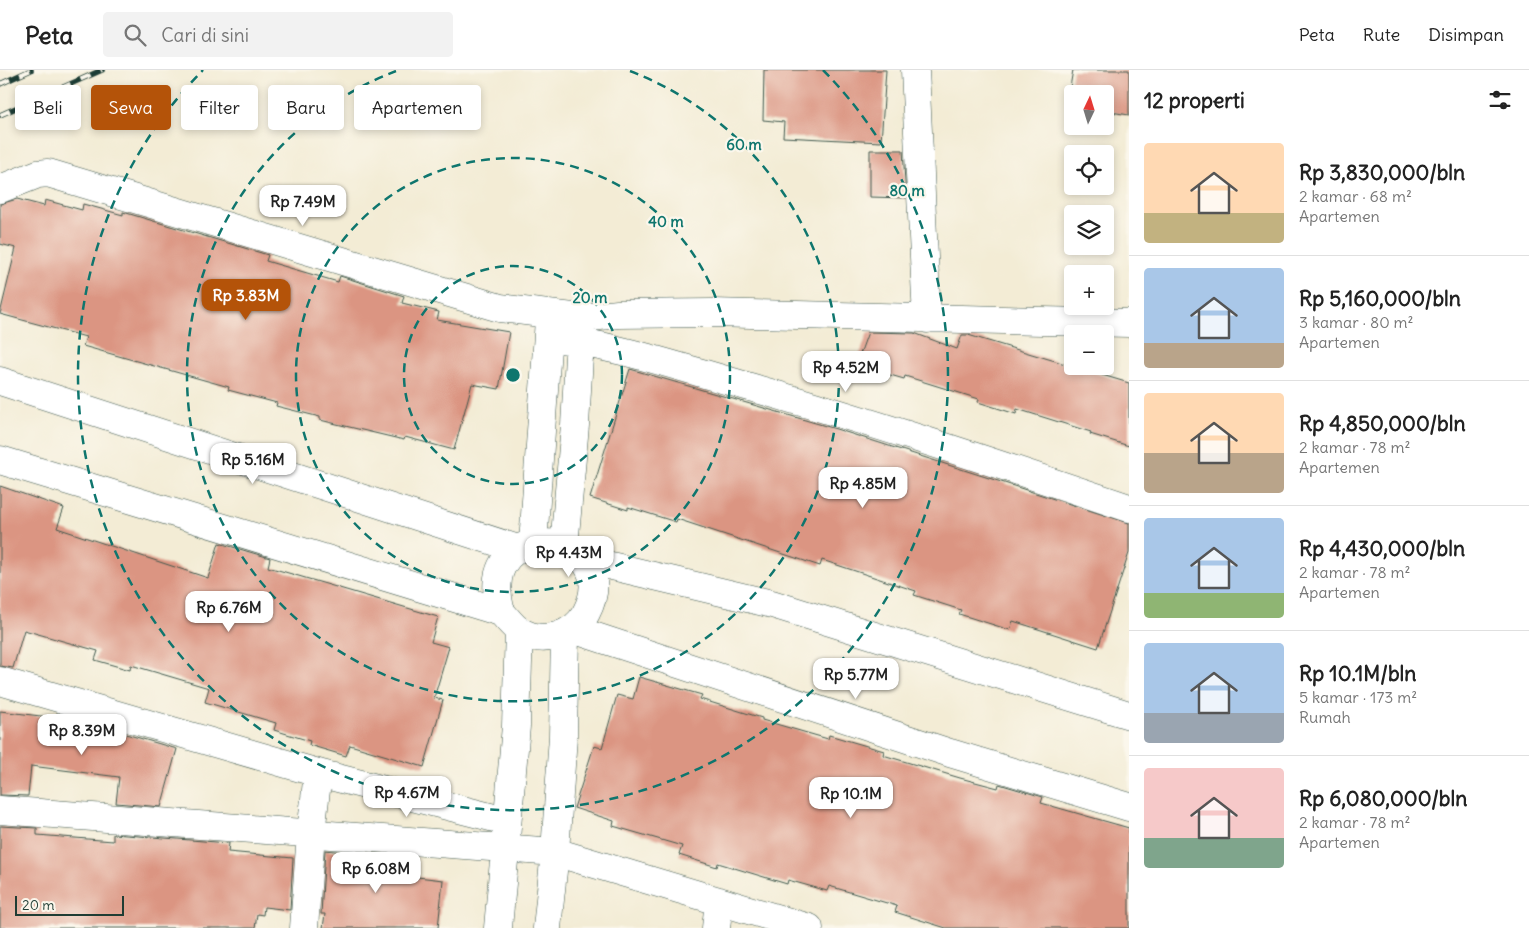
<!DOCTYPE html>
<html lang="id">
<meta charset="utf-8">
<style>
:root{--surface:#fff;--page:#f2f2f2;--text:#222;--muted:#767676;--line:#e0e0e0;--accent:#b45309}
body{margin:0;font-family:Delius,sans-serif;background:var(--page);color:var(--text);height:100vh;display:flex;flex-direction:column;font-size:19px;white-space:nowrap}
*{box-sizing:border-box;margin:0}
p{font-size:16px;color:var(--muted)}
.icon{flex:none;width:28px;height:28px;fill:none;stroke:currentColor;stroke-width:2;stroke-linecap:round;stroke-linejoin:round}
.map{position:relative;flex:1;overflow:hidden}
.details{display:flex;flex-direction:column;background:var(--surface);width:400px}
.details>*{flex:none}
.banner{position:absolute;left:15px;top:15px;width:475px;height:45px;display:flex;gap:10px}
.needle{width:32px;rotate:4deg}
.tools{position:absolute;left:1064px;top:15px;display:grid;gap:10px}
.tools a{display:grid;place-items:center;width:50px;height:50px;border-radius:5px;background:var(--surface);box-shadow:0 2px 8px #0003;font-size:25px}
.scale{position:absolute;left:15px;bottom:12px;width:109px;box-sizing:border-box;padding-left:5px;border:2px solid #1f3d34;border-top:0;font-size:14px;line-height:18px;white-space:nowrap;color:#1f3d34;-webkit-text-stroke:4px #fbf7ec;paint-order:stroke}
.price{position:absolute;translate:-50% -42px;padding:0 11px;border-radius:10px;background:#fff;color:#222;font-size:16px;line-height:32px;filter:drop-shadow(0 1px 2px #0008)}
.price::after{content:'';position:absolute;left:50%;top:30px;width:15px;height:11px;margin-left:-8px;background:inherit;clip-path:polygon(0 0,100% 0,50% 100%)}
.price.selected{background:var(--accent);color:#fff}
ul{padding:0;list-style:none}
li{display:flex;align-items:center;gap:15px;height:125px;padding:0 15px}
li+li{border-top:1px solid var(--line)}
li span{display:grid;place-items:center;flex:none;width:140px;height:100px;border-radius:5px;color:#555}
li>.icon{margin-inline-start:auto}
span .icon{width:60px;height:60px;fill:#fffc;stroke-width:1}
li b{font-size:21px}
h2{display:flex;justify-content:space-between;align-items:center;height:60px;padding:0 15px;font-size:21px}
.pill{padding:0 18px;border-radius:5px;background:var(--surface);box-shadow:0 2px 8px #0003;font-size:18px;line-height:45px}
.pill.selected{background:var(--accent);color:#fff}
header{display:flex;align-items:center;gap:30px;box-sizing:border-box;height:70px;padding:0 25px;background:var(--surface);border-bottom:1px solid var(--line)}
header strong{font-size:24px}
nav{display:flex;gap:28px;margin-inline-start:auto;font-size:18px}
.search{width:350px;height:45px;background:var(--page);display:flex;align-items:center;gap:12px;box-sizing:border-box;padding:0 18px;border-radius:5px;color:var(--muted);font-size:19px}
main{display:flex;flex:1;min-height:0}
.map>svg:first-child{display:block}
.building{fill:#db9582}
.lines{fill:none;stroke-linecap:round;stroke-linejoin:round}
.street-casing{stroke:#3f574c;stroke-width:29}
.street{stroke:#fff;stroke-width:28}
.rail-casing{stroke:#1f3d34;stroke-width:5.5}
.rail{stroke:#fbf7ec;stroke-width:4;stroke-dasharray:11;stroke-linecap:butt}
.ring{fill:none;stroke:#0f766e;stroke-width:2.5;stroke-dasharray:9 6}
.centre{fill:#0f766e;stroke:#fbf7ec;stroke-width:2.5}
.ring-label{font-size:15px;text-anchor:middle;font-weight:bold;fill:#0f766e;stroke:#fbf7ec;stroke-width:4.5;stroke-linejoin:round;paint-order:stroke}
</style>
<header>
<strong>Peta</strong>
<div class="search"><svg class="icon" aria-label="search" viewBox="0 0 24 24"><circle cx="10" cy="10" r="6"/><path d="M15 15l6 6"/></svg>Cari di sini</div>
<nav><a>Peta</a><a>Rute</a><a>Disimpan</a></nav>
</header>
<main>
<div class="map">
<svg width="1129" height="858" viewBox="0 0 1129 858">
<rect width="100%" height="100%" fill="#fbf7ec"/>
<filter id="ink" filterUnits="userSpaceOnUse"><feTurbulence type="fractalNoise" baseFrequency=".02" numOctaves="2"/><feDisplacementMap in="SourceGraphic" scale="10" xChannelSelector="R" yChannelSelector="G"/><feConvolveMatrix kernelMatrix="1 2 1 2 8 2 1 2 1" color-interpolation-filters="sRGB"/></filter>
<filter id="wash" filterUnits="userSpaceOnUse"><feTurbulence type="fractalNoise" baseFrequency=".0096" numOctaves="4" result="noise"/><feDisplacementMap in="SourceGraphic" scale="20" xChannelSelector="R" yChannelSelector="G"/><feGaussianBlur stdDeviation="1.12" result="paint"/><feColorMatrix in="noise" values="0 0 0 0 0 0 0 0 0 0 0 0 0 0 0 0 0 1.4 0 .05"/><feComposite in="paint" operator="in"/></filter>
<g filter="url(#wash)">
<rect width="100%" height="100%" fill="#f3ecd5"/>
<g id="blocks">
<path class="building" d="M764 0H886L881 72 783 67 784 52 763 50Z
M1073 0H1129V45L1105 41V24H1072V35L1067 34Z
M870 80H903L906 128 870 127Z
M17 129 44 136 45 130 82 140 83 134 123 145V142L268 185 266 191 338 212 340 206 404 226 402 233 439 242 437 250 509 262 499 319 472 314 454 380 405 367 404 370 320 350V347L276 336 277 333 228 320 229 317 83 276 86 267 0 244 16 178 0 174V134Z
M868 262 914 263 957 279 962 265H968L1129 313V376L1090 364 1091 362 1017 339 1016 344 978 332 979 329 905 306 904 309 856 295Z
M630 299 836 359 1129 453V483L1098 578 1013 551 1010 560 959 544 961 540 914 525 916 521 822 490 820 496 677 449 676 452 628 437V440L590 428Z
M0 416 64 438 57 458 208 508 219 473 270 488 268 497 438 547 431 572 449 577 434 628 443 630 424 697 350 675 346 686 309 675 310 671 274 660 276 653 205 632 209 618 131 595 130 600 95 590 98 581 24 560 13 598 0 596Z
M639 607 702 625 700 629 762 648V650L828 669 829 665 884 681 883 685 960 708 998 718 999 714 1043 727 1041 733 1129 758V858H946L895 842 897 836 829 816 827 821 788 810 787 814 718 793 717 797 679 785 682 776 613 756 614 751 574 738 594 676 602 678 617 625 633 629Z
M0 641 81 651 177 679 161 737 116 733 119 707 31 696 28 726 0 725Z
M0 756 37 758V765L113 771V764L229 773 228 782 293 788 290 840 264 837 263 845 257 844 255 858H0Z
M325 780 394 787 392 804 443 810 438 858H323L325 844H321Z"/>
</g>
</g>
<g filter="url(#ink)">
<use href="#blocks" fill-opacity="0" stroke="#3f574c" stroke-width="1"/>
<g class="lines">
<defs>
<path id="street" d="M915 0 927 249
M0 119 38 104 48 103 500 238 581 248 618 244 712 243 1129 253
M548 267C614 275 679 297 743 315 873 352 1001 395 1129 438
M0 311 518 479
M0 390 501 542C507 548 513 557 520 561 542 575 574 566 586 543 629 462 472 438 501 542
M533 473 549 250
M564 476 575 355 581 252
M582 489 772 534 1129 645
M572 559 950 683 1129 737
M0 611 318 703 506 751
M0 740 555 782 809 858
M304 858 311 763 318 703
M498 858 516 656 519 560
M547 858 555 782 563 666 565 564
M716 858 719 831"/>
</defs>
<use href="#street" class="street-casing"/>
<use href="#street" class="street"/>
<defs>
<path id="rail" d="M0 14 31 0
M0 45 102 0"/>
</defs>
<use href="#rail" class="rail-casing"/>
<use href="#rail" class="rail"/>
</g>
</g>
<g class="ring">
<circle cx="513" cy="305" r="109"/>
<circle cx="513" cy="305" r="217"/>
<path d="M630 1A326 326 0 1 1 396 1"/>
<path d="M823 0A435 435 0 1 1 203 0"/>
</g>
<circle cx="513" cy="305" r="8" class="centre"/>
<g class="ring-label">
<text x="744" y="80">60 m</text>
<text x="907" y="126">80 m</text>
<text x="666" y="157">40 m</text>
<text x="590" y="233">20 m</text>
</g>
</svg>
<div class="tools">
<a><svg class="needle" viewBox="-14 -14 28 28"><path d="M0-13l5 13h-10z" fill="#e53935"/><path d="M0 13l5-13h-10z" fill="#767676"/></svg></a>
<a><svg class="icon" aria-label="locate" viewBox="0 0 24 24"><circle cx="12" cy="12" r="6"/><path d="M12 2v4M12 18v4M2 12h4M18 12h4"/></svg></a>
<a><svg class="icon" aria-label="layers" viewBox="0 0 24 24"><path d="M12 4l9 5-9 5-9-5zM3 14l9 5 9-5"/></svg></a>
<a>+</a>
<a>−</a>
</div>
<div class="scale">20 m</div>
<b class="price" style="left:303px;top:157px">Rp 7.49M</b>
<b class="price selected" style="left:246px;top:251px">Rp 3.83M</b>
<b class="price" style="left:846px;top:323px">Rp 4.52M</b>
<b class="price" style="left:253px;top:415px">Rp 5.16M</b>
<b class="price" style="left:863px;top:439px">Rp 4.85M</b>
<b class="price" style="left:569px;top:508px">Rp 4.43M</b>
<b class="price" style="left:229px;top:563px">Rp 6.76M</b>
<b class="price" style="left:856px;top:630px">Rp 5.77M</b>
<b class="price" style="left:82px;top:686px">Rp 8.39M</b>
<b class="price" style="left:407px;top:748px">Rp 4.67M</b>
<b class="price" style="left:851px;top:749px">Rp 10.1M</b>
<b class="price" style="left:376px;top:824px">Rp 6.08M</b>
<div class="banner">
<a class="pill">Beli</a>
<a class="pill selected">Sewa</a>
<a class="pill">Filter</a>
<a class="pill">Baru</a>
<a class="pill">Apartemen</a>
</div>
</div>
<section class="details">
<h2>12 properti<svg class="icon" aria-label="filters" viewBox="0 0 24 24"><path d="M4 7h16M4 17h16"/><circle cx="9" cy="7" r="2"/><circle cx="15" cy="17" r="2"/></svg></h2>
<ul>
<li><span style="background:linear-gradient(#ffd9b3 70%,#c2b280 0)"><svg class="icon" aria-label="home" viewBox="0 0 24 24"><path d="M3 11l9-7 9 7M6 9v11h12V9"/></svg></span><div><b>Rp 3,830,000/bln</b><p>2 kamar · 68 m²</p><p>Apartemen</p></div></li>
<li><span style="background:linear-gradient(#a9c7e8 75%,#b9a48a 0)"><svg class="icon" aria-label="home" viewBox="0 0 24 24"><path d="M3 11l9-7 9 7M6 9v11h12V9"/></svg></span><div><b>Rp 5,160,000/bln</b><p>3 kamar · 80 m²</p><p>Apartemen</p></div></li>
<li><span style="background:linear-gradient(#ffd9b3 60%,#b9a48a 0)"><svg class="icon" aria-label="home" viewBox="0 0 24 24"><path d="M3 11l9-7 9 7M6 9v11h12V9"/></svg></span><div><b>Rp 4,850,000/bln</b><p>2 kamar · 78 m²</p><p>Apartemen</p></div></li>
<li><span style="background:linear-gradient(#a9c7e8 75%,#8fb573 0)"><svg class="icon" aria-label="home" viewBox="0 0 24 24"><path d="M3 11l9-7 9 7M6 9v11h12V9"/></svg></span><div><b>Rp 4,430,000/bln</b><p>2 kamar · 78 m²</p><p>Apartemen</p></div></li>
<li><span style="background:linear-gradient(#a9c7e8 70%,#9aa5b1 0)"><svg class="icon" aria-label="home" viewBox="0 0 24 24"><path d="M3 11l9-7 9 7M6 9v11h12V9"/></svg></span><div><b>Rp 10.1M/bln</b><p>5 kamar · 173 m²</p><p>Rumah</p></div></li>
<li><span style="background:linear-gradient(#f6c9c9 70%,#7fa58c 0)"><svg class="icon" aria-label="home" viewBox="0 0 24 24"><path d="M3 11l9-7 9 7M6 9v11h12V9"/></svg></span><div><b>Rp 6,080,000/bln</b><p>2 kamar · 78 m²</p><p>Apartemen</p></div></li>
</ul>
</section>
</main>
